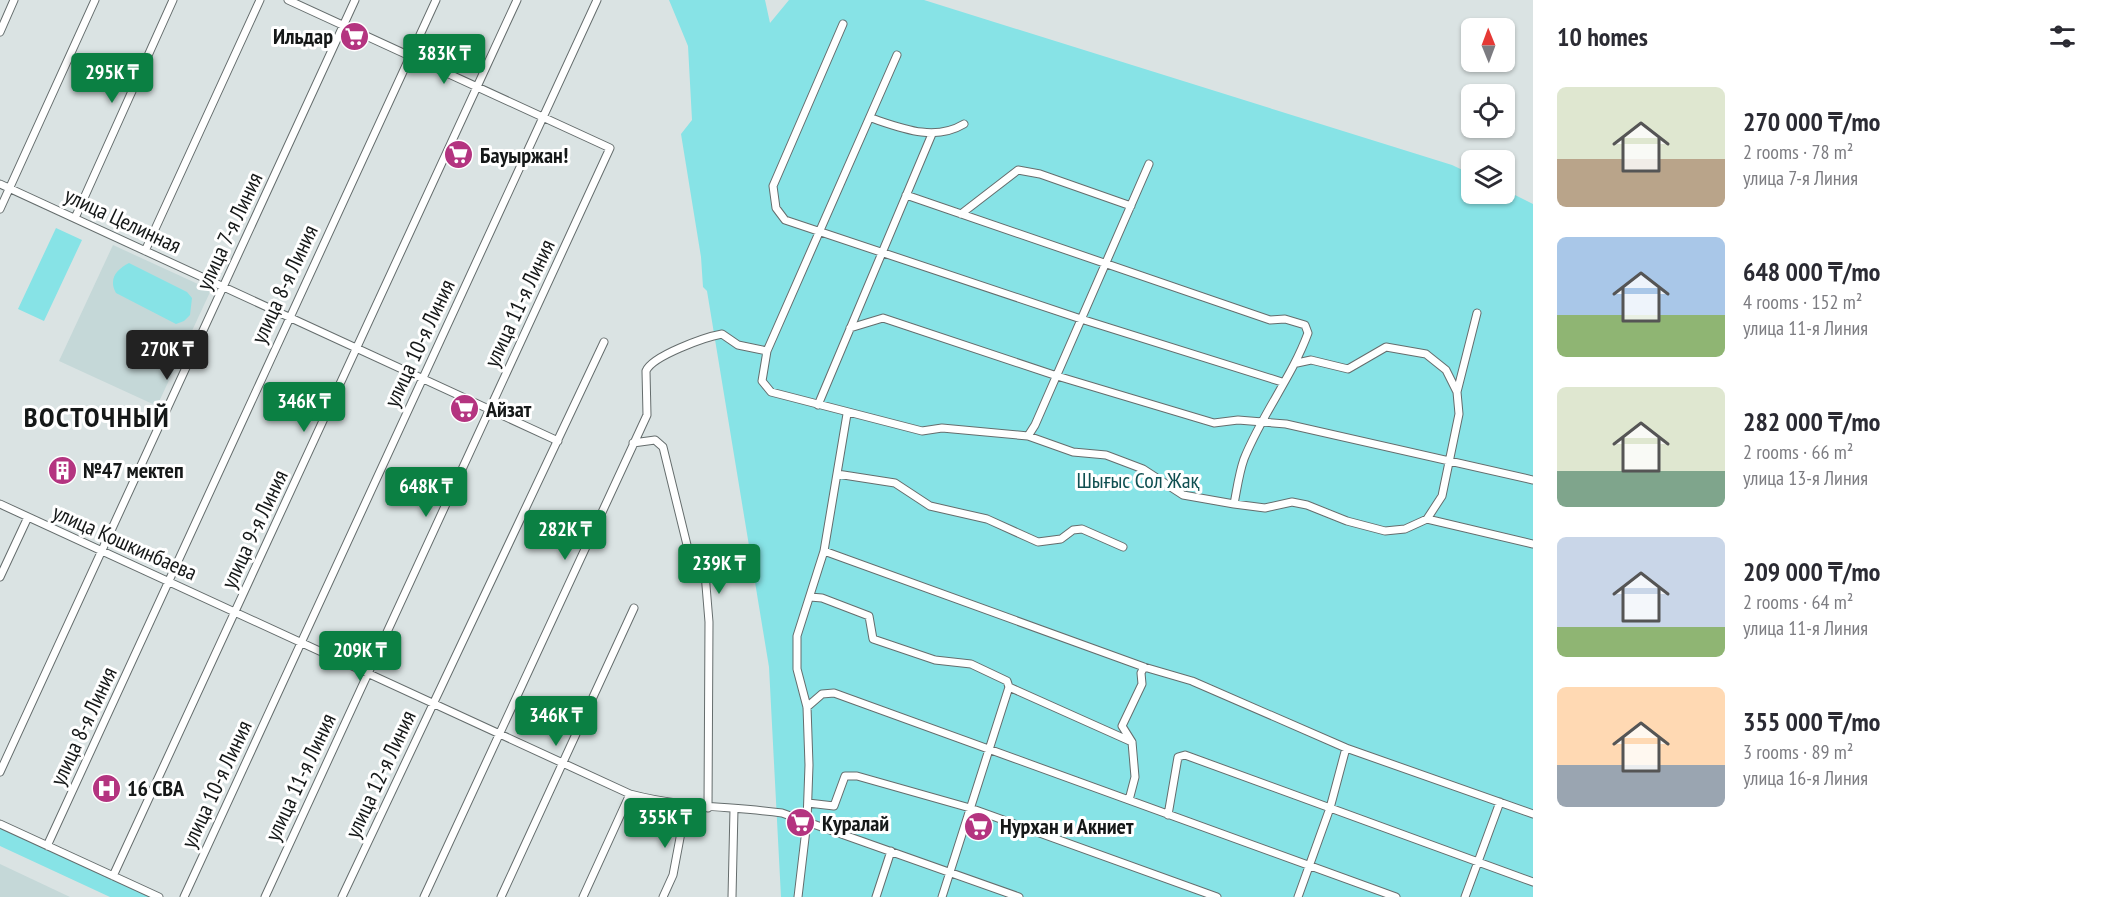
<!DOCTYPE html>
<meta charset="utf-8">
<style>
:root{--surface:#fff;--page:#f2f2f3;--text:#2b2b33;--muted:#7c7c81;--accent:#0b8043}
body{margin:0;font-family:"PT Sans Narrow",sans-serif;background:var(--page);color:var(--text);height:100vh;display:flex;flex-direction:column;font-size:22px;white-space:nowrap}
*{box-sizing:border-box;margin:0}
p{font-size:20px;color:var(--muted)}
.icon{flex:none;width:33px;height:33px;fill:none;stroke:currentColor;stroke-width:2;stroke-linecap:round;stroke-linejoin:round}
.map{position:relative;flex:1;overflow:hidden}
.panel{display:flex;flex-direction:column;background:var(--surface);width:570px}
.panel>*{flex:none}
.needle{width:39px;rotate:359deg}
.buttons{position:absolute;left:1461px;top:18px;display:grid;gap:12px}
.buttons a{display:grid;place-items:center;width:54px;height:54px;border-radius:9px;background:var(--surface);box-shadow:0 2px 4px #0004;font-size:30px}
.price{position:absolute;translate:-50% -51px;padding:0 14px;border-radius:6px;background:var(--accent);color:#fff;font-size:20px;line-height:39px;filter:drop-shadow(0 2px 3px #0008)}
.price::after{content:'';position:absolute;left:50%;top:36px;width:18px;height:14px;margin-left:-9px;background:inherit;clip-path:polygon(0 0,100% 0,50% 100%)}
.price.selected{background:#222;color:#fff}
ul{padding:0;list-style:none}
li{display:flex;align-items:center;gap:18px;height:150px;padding:0 24px}
li span{display:grid;place-items:center;flex:none;width:168px;height:120px;border-radius:9px;color:#555}
li>.icon{margin-inline-start:auto}
span .icon{width:72px;height:72px;fill:#fffc;stroke-width:1}
li b{font-size:26px}
h2{display:flex;justify-content:space-between;align-items:center;height:72px;padding:0 24px;font-size:26px}
main{display:flex;flex:1;min-height:0}
.map>svg:first-child{display:block}
.built{fill:#c5d8d8}
.green{fill:#87e3e6}
.lines{fill:none;stroke-linecap:round;stroke-linejoin:round}
.minor-casing{stroke:#656d6d;stroke-width:9}
.minor{stroke:#fff;stroke-width:7}
.labels{text-anchor:middle;dominant-baseline:central;stroke-width:6;stroke-linejoin:round;paint-order:stroke}
.poi-label{font-size:22px;font-weight:bold;fill:#151818;stroke:#fff;text-anchor:start}
.street-label{font-size:22px;fill:#151818;stroke:#fff}
.park-label{font-size:22px;fill:#0f4f51;stroke:#fff}
.district-label{font-size:28px;font-weight:bold;letter-spacing:1.5px;fill:#151818;stroke:#fff}
</style>
<main>
<div class="map">
<svg width="1533" height="897" viewBox="0 0 1533 897">
<rect width="100%" height="100%" fill="#dae3e3"/>
<path class="built" d="M113 245 211 290 157 406 59 361Z
M0 864 70 897H0Z"/>
<path class="green" d="M669 0H765L770 23 789 0H924L1452 165 1471 174 1472 194H1504L1505 190 1533 204V897H781L769 667 707 291 703 287 701 257 681 134 692 120 688 46Z
M56 228 82 240 44 321 18 309Z
M129 263 187 292 192 298 190 315 184 321 176 324 116 293C108 279 117 269 129 263Z
M0 827 153 897H110L0 846Z"/>
<g class="lines">
<defs>
<path id="minor" d="M843 24 773 186 776 208 785 220 1081 319 1282 382
M0 32 14 0
M897 55 767 351 762 381 771 392 922 431 942 428 1028 436 1073 452 1106 455 1143 469 1183 495 1234 504 1265 508 1292 502 1307 505 1347 521 1385 531 1405 529 1427 519 1533 544
M871 118C901 128 934 142 964 124
M0 184 558 441
M906 195 1270 320 1285 319 1305 325 1308 333C1292 377 1262 414 1244 459 1239 473 1237 489 1234 504
M0 209 95 0
M961 214 1018 170 1040 174 1131 206
M75 218 173 0
M145 251 260 0
M850 328 883 318 1057 376 1214 423 1238 420 1286 424 1533 480
M1297 363 1311 360 1348 369 1386 347 1426 354 1446 370 1457 392 1459 414 1442 496 1427 519
M1457 392 1477 313
M818 405 932 134
M1028 436 1035 425 1149 164
M633 443 655 440 663 447 688 549 704 561 709 622 708 808
M837 474 895 483 930 506 987 519 1038 542 1061 539 1073 530 1082 529 1123 547
M0 504 630 794C683 808 729 806 782 813L1019 897
M824 551 1144 667 1192 681 1346 748 1533 814
M0 577 28 517
M810 597 822 598 869 616 873 639 935 660 971 664 1007 681 1009 687 1132 742 1135 777 1129 800
M807 707 822 694 834 693 1396 897
M1132 742 1122 726 1142 684 1141 673 1144 667
M0 772 355 0
M808 803 834 806 845 776H857L970 808 1217 897
M1168 815 1178 757 1185 755 1533 882
M0 824 159 897
M47 846 436 0
M113 876 517 0
M184 897 597 0
M265 897 610 148 288 0
M342 897 604 342
M424 897 647 415 646 371C652 356 705 337 722 334L738 345 767 351
M501 897 634 608
M583 897 630 794
M663 897 673 875 686 806
M732 897 734 809
M798 897 807 821 809 765 807 707 797 669V636L824 551 847 414
M876 897 891 851
M942 897 1009 687
M1298 897 1330 808 1346 748
M1465 897 1500 802"/>
</defs>
<use href="#minor" class="minor-casing"/>
<use href="#minor" class="minor"/>
</g>
<defs>
<symbol id="supermarket-disc" viewBox="-11 -11 22 22"><circle r="9.5" fill="#b43480" stroke="#fff"/><path d="M-6-5.5h2.5l.6 2H6L4.5 2H-2.5L-4.4-4H-6ZM-1.5 3.2a1.3 1.3 0 1 0 .1 0ZM3 3.2a1.3 1.3 0 1 0 .1 0Z" fill="#fff"/></symbol>
<symbol id="building-disc" viewBox="-11 -11 22 22"><circle r="9.5" fill="#b43480" stroke="#fff"/><path d="M-4-6H4V6H1V3H-1V6H-4ZM-2.5-4.3h1.7v1.8h-1.7ZM.8-4.3h1.7v1.8H.8ZM-2.5-1h1.7V.8h-1.7ZM.8-1h1.7V.8H.8Z" fill="#fff"/></symbol>
<symbol id="hospital-disc" viewBox="-11 -11 22 22"><circle r="9.5" fill="#b43480" stroke="#fff"/><path d="M-5-5h3v3.5h4V-5h3V5h-3V1.5h-4V5h-3Z" fill="#fff"/></symbol>
</defs>
<g fill-rule="evenodd">
<use href="#supermarket-disc" x="338" y="20" width="33" height="33"/>
<use href="#supermarket-disc" x="442" y="138" width="33" height="33"/>
<use href="#supermarket-disc" x="448" y="392" width="33" height="33"/>
<use href="#building-disc" x="46" y="454" width="33" height="33"/>
<use href="#hospital-disc" x="90" y="772" width="33" height="33"/>
<use href="#supermarket-disc" x="784" y="806" width="33" height="33"/>
<use href="#supermarket-disc" x="962" y="810" width="33" height="33"/>
</g>
<g class="labels">
<g class="poi-label">
<text x="333" y="36" text-anchor="end">Ильдар</text>
<text x="480" y="155">Бауыржан!</text>
<text x="486" y="409">Айзат</text>
<text x="83" y="470">№47 мектеп</text>
<text x="127" y="788">16 СВА</text>
<text x="822" y="823">Куралай</text>
<text x="1000" y="826">Нурхан и Акниет</text>
</g>
<g class="street-label">
<text transform="translate(123 220) rotate(25)">улица Целинная</text>
<text transform="translate(229 231) rotate(-65)">улица 7-я Линия</text>
<text transform="translate(284 284) rotate(-65)">улица 8-я Линия</text>
<text transform="translate(519 303) rotate(-65)">улица 11-я Линия</text>
<text transform="translate(419 343) rotate(-65)">улица 10-я Линия</text>
<text transform="translate(254 529) rotate(-65)">улица 9-я Линия</text>
<text transform="translate(125 542) rotate(24)">улица Кошкинбаева</text>
<text transform="translate(83 726) rotate(-65)">улица 8-я Линия</text>
<text transform="translate(380 774) rotate(-65)">улица 12-я Линия</text>
<text transform="translate(300 777) rotate(-65)">улица 11-я Линия</text>
<text transform="translate(216 784) rotate(-65)">улица 10-я Линия</text>
</g>
<g class="park-label">
<text x="1138" y="480">Шығыс Сол Жақ</text>
</g>
<g class="district-label">
<text x="97" y="416">ВОСТОЧНЫЙ</text>
</g>
</g>
</svg>
<div class="buttons">
<a><svg class="needle" viewBox="-14 -14 28 28"><path d="M0-13l5 13h-10z" fill="#e53935"/><path d="M0 13l5-13h-10z" fill="#7c7c81"/></svg></a>
<a><svg class="icon" aria-label="locate" viewBox="0 0 24 24"><circle cx="12" cy="12" r="6"/><path d="M12 2v4M12 18v4M2 12h4M18 12h4"/></svg></a>
<a><svg class="icon" aria-label="layers" viewBox="0 0 24 24"><path d="M12 4l9 5-9 5-9-5zM3 14l9 5 9-5"/></svg></a>
</div>
<b class="price" style="left:444px;top:85px">383K ₸</b>
<b class="price" style="left:112px;top:104px">295K ₸</b>
<b class="price selected" style="left:167px;top:381px">270K ₸</b>
<b class="price" style="left:304px;top:433px">346K ₸</b>
<b class="price" style="left:426px;top:518px">648K ₸</b>
<b class="price" style="left:565px;top:561px">282K ₸</b>
<b class="price" style="left:719px;top:595px">239K ₸</b>
<b class="price" style="left:360px;top:682px">209K ₸</b>
<b class="price" style="left:556px;top:747px">346K ₸</b>
<b class="price" style="left:665px;top:849px">355K ₸</b>
</div>
<section class="panel">
<h2>10 homes<svg class="icon" aria-label="filters" viewBox="0 0 24 24"><path d="M4 7h16M4 17h16"/><circle cx="9" cy="7" r="2"/><circle cx="15" cy="17" r="2"/></svg></h2>
<ul>
<li><span style="background:linear-gradient(#dfe7d0 60%,#b9a48a 0)"><svg class="icon" aria-label="home" viewBox="0 0 24 24"><path d="M3 11l9-7 9 7M6 9v11h12V9"/></svg></span><div><b>270 000 ₸/mo</b><p>2 rooms · 78 m²</p><p>улица 7-я Линия</p></div></li>
<li><span style="background:linear-gradient(#a9c7e8 65%,#8fb573 0)"><svg class="icon" aria-label="home" viewBox="0 0 24 24"><path d="M3 11l9-7 9 7M6 9v11h12V9"/></svg></span><div><b>648 000 ₸/mo</b><p>4 rooms · 152 m²</p><p>улица 11-я Линия</p></div></li>
<li><span style="background:linear-gradient(#dfe7d0 70%,#7fa58c 0)"><svg class="icon" aria-label="home" viewBox="0 0 24 24"><path d="M3 11l9-7 9 7M6 9v11h12V9"/></svg></span><div><b>282 000 ₸/mo</b><p>2 rooms · 66 m²</p><p>улица 13-я Линия</p></div></li>
<li><span style="background:linear-gradient(#c9d6e8 75%,#8fb573 0)"><svg class="icon" aria-label="home" viewBox="0 0 24 24"><path d="M3 11l9-7 9 7M6 9v11h12V9"/></svg></span><div><b>209 000 ₸/mo</b><p>2 rooms · 64 m²</p><p>улица 11-я Линия</p></div></li>
<li><span style="background:linear-gradient(#ffd9b3 65%,#9aa5b1 0)"><svg class="icon" aria-label="home" viewBox="0 0 24 24"><path d="M3 11l9-7 9 7M6 9v11h12V9"/></svg></span><div><b>355 000 ₸/mo</b><p>3 rooms · 89 m²</p><p>улица 16-я Линия</p></div></li>
</ul>
</section>
</main>
